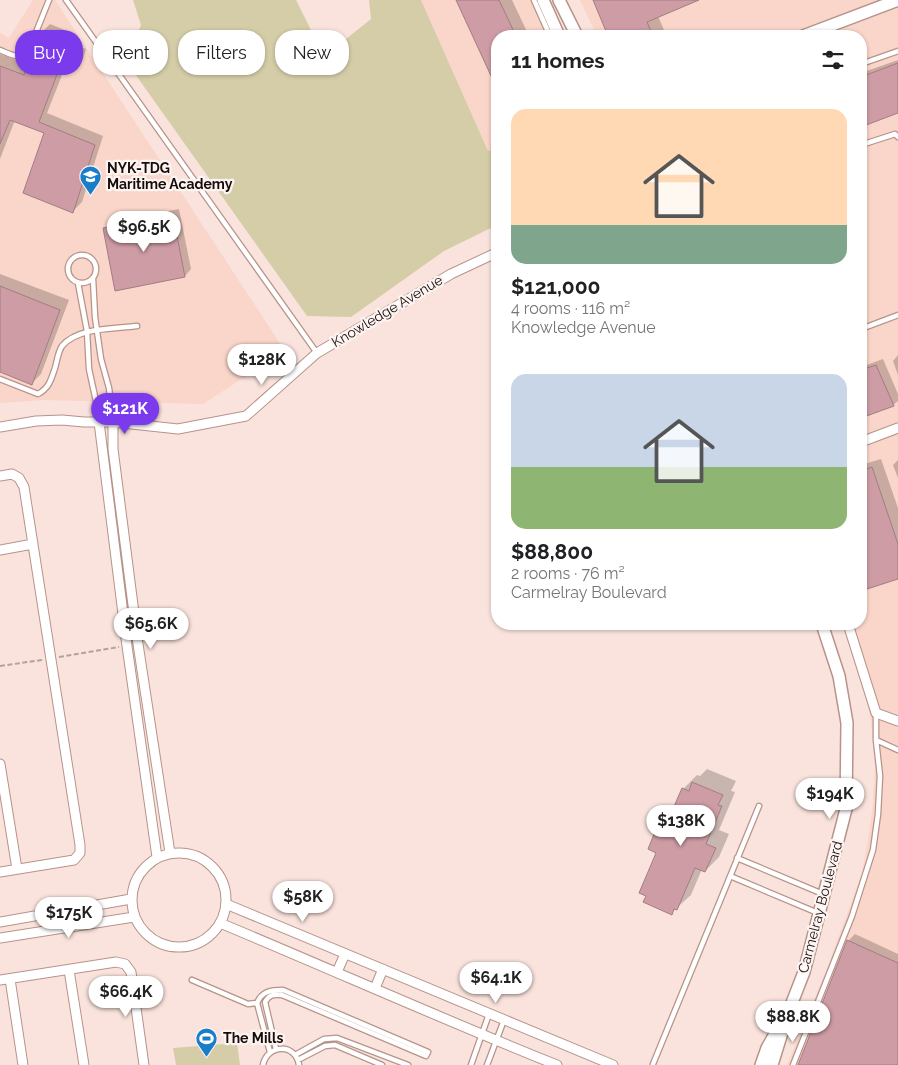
<!DOCTYPE html>
<meta charset="utf-8">
<style>
:root{--surface:#fff;--page:#f2f2f2;--text:#202124;--muted:#757577;--accent:#7c3aed}
body{margin:0;font-family:Raleway,sans-serif;background:var(--page);color:var(--text);height:100vh;display:flex;flex-direction:column;font-size:19px;white-space:nowrap}
*{box-sizing:border-box;margin:0}
p{font-size:16px;color:var(--muted)}
.icon{flex:none;width:28px;height:28px;fill:none;stroke:currentColor;stroke-width:2;stroke-linecap:round;stroke-linejoin:round}
.map{position:relative;flex:1;overflow:hidden}
.panel{position:absolute;left:491px;top:30px;width:376px;height:600px;display:flex;flex-direction:column;background:var(--surface);border-radius:20px;box-shadow:0 1px 4px #0004}
.panel>*{flex:none}
.banner{position:absolute;left:15px;top:30px;width:401px;height:45px;display:flex;gap:10px}
.price{position:absolute;translate:-50% -42px;padding:0 11px;border-radius:18px;background:#fff;color:#222;font-size:16px;line-height:32px;filter:drop-shadow(0 1px 2px #0008)}
.price::after{content:'';position:absolute;left:50%;top:30px;width:15px;height:11px;margin-left:-8px;background:inherit;clip-path:polygon(0 0,100% 0,50% 100%)}
.price.selected{background:var(--accent);color:#fff}
ul{padding:0;list-style:none}
li{display:grid;align-content:center;gap:10px;height:265px;padding:0 20px}
li span{display:grid;place-items:center;height:155px;border-radius:15px;color:#555}
li>.icon{margin-inline-start:auto}
span .icon{width:90px;height:90px;fill:#fffc;stroke-width:1}
li b{font-size:21px}
h2{display:flex;justify-content:space-between;align-items:center;height:60px;padding:0 20px;font-size:21px}
.pill{padding:0 18px;border-radius:20px;background:var(--surface);box-shadow:0 1px 4px #0004;font-size:18px;line-height:45px}
.pill.selected{background:var(--accent);color:#fff}
.map>svg:first-child{display:block}
.built{fill:#fad5c9}
.green{fill:#d5cda8}
.shadow{fill:#0003}
.building{fill:#ce9ca5;stroke:#a27d83}
.lines{fill:none;stroke-linecap:round;stroke-linejoin:round}
.service-casing{stroke:#b79389;stroke-width:7}
.minor-casing{stroke:#b79389;stroke-width:11}
.tertiary-casing{stroke:#b79389;stroke-width:14}
.path{stroke:#b5a19b;stroke-width:2;stroke-dasharray:5 2.5;stroke-linecap:butt}
.service{stroke:#fff;stroke-width:4.5}
.minor{stroke:#fff;stroke-width:9}
.tertiary{stroke:#fff;stroke-width:11}
.labels{text-anchor:middle;dominant-baseline:central;stroke-width:4.5;stroke-linejoin:round;paint-order:stroke}
.poi-label{font-size:14px;font-weight:bold;fill:#180c08;stroke:#fcf4f2;text-anchor:start}
.street-label{font-size:14px;fill:#180c08;stroke:#fcf4f2}
</style>
<div class="map">
<svg width="898" height="1065" viewBox="0 0 898 1065">
<rect width="100%" height="100%" fill="#fae3dc"/>
<path class="built" d="M33 0H55L285 351 203 404 44 400 0 403V33L9 38Z
M421 0H532L548 36H498L497 148 488 151Z
M580 0H898V1065H787L828 966 862 873 869 834 873 802 875 767 871 722 861 671 842 624H861V36H597Z"/>
<path class="green" d="M133 0H296L321 50 336 47 371 19 369 0H421L488 151 497 148V225L444 251 351 317 307 316 118 50 122 41 137 35 141 25Z
M237 1043 240 1065H176L173 1048Z"/>
<path class="shadow" d="M457 0H512L529 36H498Z
M594 0H692L658 16 664 30 657 36H610Z
M50 24 77 35 74 44 86 49 83 59 73 68 66 65 47 113 103 136 82 202 73 211 45 132 15 120 0 159V54L29 65 41 33Z
M898 60V112L861 125V73Z
M179 209 191 269 185 276 104 229 111 222Z
M0 274 69 300 41 374 32 383 0 370Z
M898 355V375L893 361Z
M883 359 898 394V401L893 405 861 417V367Z
M881 459 898 508V577H861V465Z
M898 460V478L893 465Z
M707 769 736 781 731 791 735 792 719 830 729 834 719 857 705 871 702 869 691 895 671 913 658 852 660 823 675 808 683 789 697 775 700 776Z
M855 934 898 954V1065H801L848 941Z"/>
<path class="building" d="M456 0H499L516 36H498V91Z
M593 0H699L647 22 653 36H608Z
M40 33 69 44 65 54 78 58 74 69 61 64 39 122 95 145 73 213 23 193 44 133 10 120 0 144V66L24 75Z
M898 63V113L861 127V77Z
M173 215 185 277 115 291 103 228Z
M0 286 60 310 32 385 0 372Z
M876 365 894 406 861 418V370Z
M872 467 898 544V579L864 590 861 581V471Z
M692 782 723 795 718 805 722 806 706 844 716 848 705 872 695 868 677 910 674 909 672 915 643 902 646 896 639 893 656 853 648 849 659 822 666 825 682 788 689 791Z
M847 940 898 963V1065H798Z"/>
<g class="lines">
<defs>
<path id="service" d="M66 0 317 353
M534 0 550 36
M0 50C10 54 19 60 28 52L49 0
M861 64 898 51
M861 145 895 134 898 137
M68 269a14 14 0 1 1 28 0a14 14 0 1 1-28 0Z
M93 279 95 317 101 359 109 388 113 422
M78 283 87 331 89 369 99 415V422
M861 329 898 315
M0 379 38 394C49 388 51 380 55 368 57 361 58 352 62 346 78 327 114 329 137 326
M876 740 898 750
M737 858 823 894
M730 876 818 913
M192 980 248 1004 257 1003
M270 1052 257 1003C262 991 271 990 283 990L428 1052 426 1056 282 995C273 994 269 995 265 1002L276 1049
M295 1055 324 1039 337 1038 408 1065
M298 1060 325 1046 335 1045 382 1065
M653 1064 759 806
M263 1065C267 1044 296 1043 299 1065
M471 1065 489 1014
M487 1065 504 1020
M793 1065 852 916 873 850 878 814 880 776 876 740V713"/>
<path id="minor" d="M99 422 127 646 157 857
M113 422V449L138 644 170 853
M0 427 36 421 62 420 84 422H113L178 429 246 416 317 353 451 274 498 252
M861 442 898 428
M0 476 12 474 19 478 24 487 80 845V853L74 860 0 872
M0 550 33 544
M848 624 876 713 898 721
M0 764 17 869
M132 900a47 47 0 1 1 94 0a47 47 0 1 1-94 0Z
M226 904 613 1065
M0 922 131 899
M220 923C333 970 444 1020 557 1065
M0 938 134 917
M69 970 84 1065
M337 972 345 954
M10 979 23 1065
M0 980 116 962 125 964 131 972 144 1065
M375 988 383 969"/>
<path id="tertiary" d="M543 0 559 36
M559 0 577 36
M803 36 898 0
M761 1065 767 1048 779 1027
M772 1065 788 1013 804 972 846 809 847 723 839 676 822 624"/>
</defs>
<use href="#service" class="service-casing"/>
<use href="#minor" class="minor-casing"/>
<use href="#tertiary" class="tertiary-casing"/>
<path class="path" d="M59 657 119 647
M0 666 42 660"/>
<use href="#service" class="service"/>
<use href="#minor" class="minor"/>
<use href="#tertiary" class="tertiary"/>
</g>
<defs>
<symbol id="school-pin" viewBox="-11 -11 22 30"><path d="M0 17L-7.5 6A9.5 9.5 0 1 1 7.5 6Z" fill="#187ec9" stroke="#fcf4f2"/><path d="M0-5L7-2L0 1L-7-2ZM-4 1L0 2.5L4 1V4Q0 6-4 4Z" fill="#fff"/></symbol>
<symbol id="stadium-pin" viewBox="-11 -11 22 30"><path d="M0 17L-7.5 6A9.5 9.5 0 1 1 7.5 6Z" fill="#187ec9" stroke="#fcf4f2"/><path d="M0-5a6.5 5 0 1 0 0 10a6.5 5 0 1 0 0-10ZM-3.5-1.8h7v3.6h-7Z" fill="#fff"/></symbol>
</defs>
<g fill-rule="evenodd">
<use href="#school-pin" x="78" y="164" width="25" height="34"/>
<use href="#stadium-pin" x="194" y="1026" width="25" height="34"/>
</g>
<g class="labels">
<g class="poi-label">
<text x="107" y="168">NYK-TDG<tspan x="107" dy="16">Maritime Academy</tspan></text>
<text x="223" y="1038">The Mills</text>
</g>
<g class="street-label">
<text transform="translate(387 311) rotate(-31)">Knowledge Avenue</text>
<text transform="translate(820 907) rotate(-75)">Carmelray Boulevard</text>
</g>
</g>
</svg>
<b class="price" style="left:144px;top:253px">$96.5K</b>
<b class="price" style="left:262px;top:386px">$128K</b>
<b class="price selected" style="left:125px;top:435px">$121K</b>
<b class="price" style="left:151px;top:650px">$65.6K</b>
<b class="price" style="left:830px;top:820px">$194K</b>
<b class="price" style="left:681px;top:847px">$138K</b>
<b class="price" style="left:303px;top:923px">$58K</b>
<b class="price" style="left:69px;top:939px">$175K</b>
<b class="price" style="left:496px;top:1004px">$64.1K</b>
<b class="price" style="left:126px;top:1018px">$66.4K</b>
<b class="price" style="left:793px;top:1043px">$88.8K</b>
<div class="banner">
<a class="pill selected">Buy</a>
<a class="pill">Rent</a>
<a class="pill">Filters</a>
<a class="pill">New</a>
</div>
<section class="panel">
<h2>11 homes<svg class="icon" aria-label="filters" viewBox="0 0 24 24"><path d="M4 7h16M4 17h16"/><circle cx="9" cy="7" r="2"/><circle cx="15" cy="17" r="2"/></svg></h2>
<ul>
<li><span style="background:linear-gradient(#ffd9b3 75%,#7fa58c 0)"><svg class="icon" aria-label="home" viewBox="0 0 24 24"><path d="M3 11l9-7 9 7M6 9v11h12V9"/></svg></span><div><b>$121,000</b><p>4 rooms · 116 m²</p><p>Knowledge Avenue</p></div></li>
<li><span style="background:linear-gradient(#c9d6e8 60%,#8fb573 0)"><svg class="icon" aria-label="home" viewBox="0 0 24 24"><path d="M3 11l9-7 9 7M6 9v11h12V9"/></svg></span><div><b>$88,800</b><p>2 rooms · 76 m²</p><p>Carmelray Boulevard</p></div></li>
</ul>
</section>
</div>
